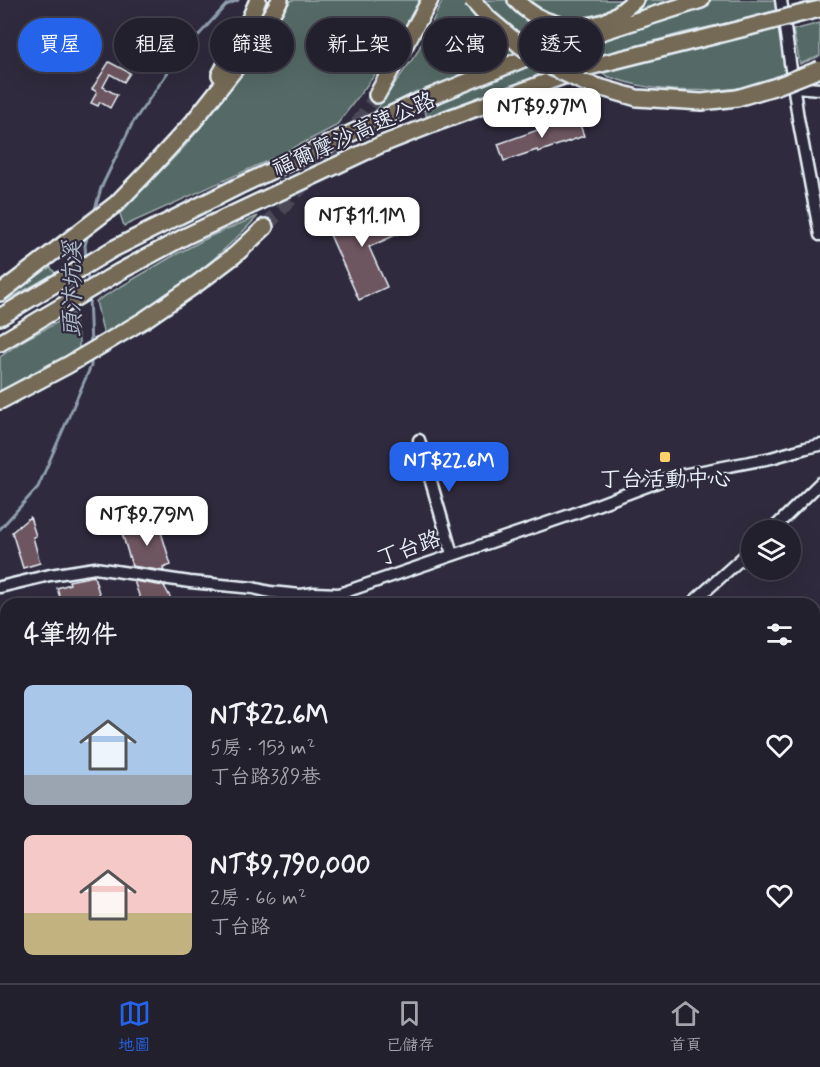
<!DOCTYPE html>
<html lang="zh-TW">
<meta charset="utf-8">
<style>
:root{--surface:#23202e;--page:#2b2836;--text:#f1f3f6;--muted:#a3a3aa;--line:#403e4a;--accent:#2563eb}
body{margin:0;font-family:Mynerve,"LXGW WenKai TC",sans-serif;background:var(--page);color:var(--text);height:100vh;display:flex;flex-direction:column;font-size:22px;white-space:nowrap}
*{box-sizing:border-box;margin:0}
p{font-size:20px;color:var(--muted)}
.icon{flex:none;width:33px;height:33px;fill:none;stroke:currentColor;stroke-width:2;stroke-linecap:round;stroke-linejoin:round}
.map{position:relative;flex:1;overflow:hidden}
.drawer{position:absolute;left:0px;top:598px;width:820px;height:386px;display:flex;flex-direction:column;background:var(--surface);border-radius:18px 18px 0 0;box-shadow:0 6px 24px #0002,0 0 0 2px var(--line)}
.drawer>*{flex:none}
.banner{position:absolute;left:18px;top:18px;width:784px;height:54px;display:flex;gap:12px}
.tools{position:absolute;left:741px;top:520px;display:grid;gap:12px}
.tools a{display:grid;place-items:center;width:60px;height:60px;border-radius:50%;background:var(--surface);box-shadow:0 6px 24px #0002,0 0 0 2px var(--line);font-size:30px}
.price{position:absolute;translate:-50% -51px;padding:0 14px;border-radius:12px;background:#fff;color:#222;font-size:20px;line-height:39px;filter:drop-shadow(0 2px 3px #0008)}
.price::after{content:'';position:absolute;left:50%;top:36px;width:18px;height:14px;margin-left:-9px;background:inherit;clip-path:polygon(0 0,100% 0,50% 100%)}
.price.on{background:var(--accent);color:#fff}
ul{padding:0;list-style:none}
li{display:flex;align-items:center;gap:18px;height:150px;padding:0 24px}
li span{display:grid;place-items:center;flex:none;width:168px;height:120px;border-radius:9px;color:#555}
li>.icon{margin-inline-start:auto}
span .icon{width:72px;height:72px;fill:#fffc;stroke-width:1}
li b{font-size:26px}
h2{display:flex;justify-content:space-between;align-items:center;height:72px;padding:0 24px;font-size:26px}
.pill{padding:0 21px;border-radius:27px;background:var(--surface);box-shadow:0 6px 24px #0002,0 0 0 2px var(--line);font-size:21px;line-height:54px}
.pill.on{background:var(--accent);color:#fff}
.tab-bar{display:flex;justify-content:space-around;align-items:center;height:84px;border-top:2px solid var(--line);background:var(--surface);font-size:16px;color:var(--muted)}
.tab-bar a{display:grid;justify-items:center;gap:3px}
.tab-bar .on{color:var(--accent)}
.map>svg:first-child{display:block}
.green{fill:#546b66;stroke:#9eaeaf;stroke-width:1.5}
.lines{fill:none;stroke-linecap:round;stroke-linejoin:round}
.stream{stroke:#8e9dae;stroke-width:3}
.building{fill:#6e5661;stroke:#e8f1f8;stroke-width:1.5}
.highway-tunnel{stroke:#4b4859;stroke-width:15;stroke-dasharray:15 8;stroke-linecap:butt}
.minor-casing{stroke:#e8f1f8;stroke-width:15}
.highway-casing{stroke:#e8f1f8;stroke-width:20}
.minor{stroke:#2f2a3d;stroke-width:10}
.highway{stroke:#746b55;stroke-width:15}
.highway-bridge-casing{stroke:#e8f1f8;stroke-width:20;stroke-linecap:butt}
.highway-bridge{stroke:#746b55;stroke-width:15}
.poi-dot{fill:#ffd166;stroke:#2f2a3d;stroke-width:2}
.labels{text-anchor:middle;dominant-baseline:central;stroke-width:4.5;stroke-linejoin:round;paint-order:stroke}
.street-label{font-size:22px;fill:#e8f1f8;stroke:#2f2a3d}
.poi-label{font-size:22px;fill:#e8f1f8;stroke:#2f2a3d}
.water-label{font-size:24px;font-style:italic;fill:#acb9c7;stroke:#2f2a3d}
</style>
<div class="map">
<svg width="820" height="983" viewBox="0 0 820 983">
<rect width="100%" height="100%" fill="#2f2a3d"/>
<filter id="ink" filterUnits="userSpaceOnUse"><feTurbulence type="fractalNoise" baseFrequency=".0167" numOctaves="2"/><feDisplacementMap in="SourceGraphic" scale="12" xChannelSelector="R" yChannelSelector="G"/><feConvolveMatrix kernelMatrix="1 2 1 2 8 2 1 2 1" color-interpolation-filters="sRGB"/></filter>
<g filter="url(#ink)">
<path class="green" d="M291 0H421L402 34 386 60 336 126 280 155 124 226 119 211C141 190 165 168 185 146 224 100 259 51 291 0Z
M443 0H777L786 73C774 77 763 83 751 86 739 89 727 89 714 90 672 92 637 89 597 72L689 50 759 31 754 17 682 33 542 73 518 84 427 117 417 91 374 113 416 54Z
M820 23V56L800 64 793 30Z
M258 216C226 250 191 280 153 308 138 318 120 326 104 336L96 301 173 256 213 235Z
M49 265 55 273 4 302 18 288Z
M73 314 79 341V350L43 367 0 392V357L24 340Z"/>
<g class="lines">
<path class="stream" d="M94 213 101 188 132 124 177 59 226 5 238 0
M86 260 85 245 88 234
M87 269 88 284
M89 296 91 347
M0 529 38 487 91 366V356"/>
</g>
<path class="building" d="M109 62 130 73 124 82 110 74 103 87 117 95 110 108 100 102 98 106 91 103 97 92 92 89Z
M577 116 584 136 538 152 537 150 504 161 498 144Z
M386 201 400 233 369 247 387 287 359 300 323 219 345 210 354 230 377 220 373 210 376 209 375 206Z
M30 517 36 536 33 537 40 563 23 568 12 532Z
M140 521H149L151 528 159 525 171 565 163 568 164 571 132 566 122 533 133 531 131 526Z
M94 576 102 603 97 604H77L76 602 69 604H62L57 588 70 584 69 581Z
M134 581 164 586 174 604H142Z"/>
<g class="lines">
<path class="highway-tunnel" d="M265 227 359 122 377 95"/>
<defs>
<path id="minor" d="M781 0 798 118 820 235
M794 87 820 89
M419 440 452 554
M771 531 820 483
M0 587 50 575 95 568 190 582 253 588 270 592 301 595 314 593 339 594 573 514 671 477 771 458 806 448 820 445
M691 604 752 549
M216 983 223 978"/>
<path id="highway" d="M516 0C538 24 573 33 604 22 614 18 626 8 635 0
M807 12 820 9
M220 75 248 23 258 0
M377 95 430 0
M0 293 116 204 147 172 193 122 245 56 280 0
M0 317 113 249 239 186 413 104 548 49 701 0
M0 343 119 272 186 236 380 145 441 121 585 68 749 27
M0 401 68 365 144 320 198 283 235 255 265 227"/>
</defs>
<use href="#minor" class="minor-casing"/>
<use href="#highway" class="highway-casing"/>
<use href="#minor" class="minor"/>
<use href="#highway" class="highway"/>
<defs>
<path id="highway-bridge" d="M472 0 489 19 521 46 553 68 585 83 637 98 702 102 737 98 777 86 820 69
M749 27 807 12"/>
</defs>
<use href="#highway-bridge" class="highway-bridge-casing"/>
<use href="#highway-bridge" class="highway-bridge"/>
</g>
</g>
<rect class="poi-dot" x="659" y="451" width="12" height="12" rx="3"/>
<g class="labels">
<g class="street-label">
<text transform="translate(354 135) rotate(-24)">福爾摩沙高速公路</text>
<text transform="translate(409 549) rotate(-19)">丁台路</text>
</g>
<g class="poi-label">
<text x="665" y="480">丁台活動中心</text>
</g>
<g class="water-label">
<text transform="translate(73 289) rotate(-90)">頭汴坑溪</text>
</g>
</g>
</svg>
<div class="tools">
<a><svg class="icon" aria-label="layers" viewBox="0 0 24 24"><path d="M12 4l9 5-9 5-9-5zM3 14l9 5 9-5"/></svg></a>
</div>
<b class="price" style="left:542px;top:139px">NT$9.97M</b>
<b class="price" style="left:362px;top:248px">NT$11.1M</b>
<b class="price on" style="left:449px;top:493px">NT$22.6M</b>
<b class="price" style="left:147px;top:547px">NT$9.79M</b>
<div class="banner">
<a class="pill on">買屋</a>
<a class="pill">租屋</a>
<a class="pill">篩選</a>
<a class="pill">新上架</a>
<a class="pill">公寓</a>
<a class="pill">透天</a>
</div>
<section class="drawer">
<h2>4筆物件<svg class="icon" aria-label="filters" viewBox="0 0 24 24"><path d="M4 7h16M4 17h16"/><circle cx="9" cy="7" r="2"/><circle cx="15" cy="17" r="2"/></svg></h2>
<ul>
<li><span style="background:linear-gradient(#a9c7e8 75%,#9aa5b1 0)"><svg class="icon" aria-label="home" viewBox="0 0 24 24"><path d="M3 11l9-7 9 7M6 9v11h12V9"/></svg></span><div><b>NT$22.6M</b><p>5房 · 153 m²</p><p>丁台路389巷</p></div><svg class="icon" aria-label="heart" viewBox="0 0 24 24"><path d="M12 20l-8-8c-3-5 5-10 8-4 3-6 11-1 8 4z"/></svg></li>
<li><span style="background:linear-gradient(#f6c9c9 65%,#c2b280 0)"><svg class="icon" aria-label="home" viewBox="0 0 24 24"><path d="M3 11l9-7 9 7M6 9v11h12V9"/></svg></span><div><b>NT$9,790,000</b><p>2房 · 66 m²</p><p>丁台路</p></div><svg class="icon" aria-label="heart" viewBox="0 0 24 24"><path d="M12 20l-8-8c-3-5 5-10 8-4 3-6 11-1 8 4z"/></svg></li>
</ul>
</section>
</div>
<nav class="tab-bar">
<a class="on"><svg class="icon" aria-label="map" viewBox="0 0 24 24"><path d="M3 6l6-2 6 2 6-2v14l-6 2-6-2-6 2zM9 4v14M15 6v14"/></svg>地圖</a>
<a><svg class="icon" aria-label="saved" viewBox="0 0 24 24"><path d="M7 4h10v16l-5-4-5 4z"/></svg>已儲存</a>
<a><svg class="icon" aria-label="home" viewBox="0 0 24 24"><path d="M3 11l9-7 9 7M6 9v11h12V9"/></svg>首頁</a>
</nav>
